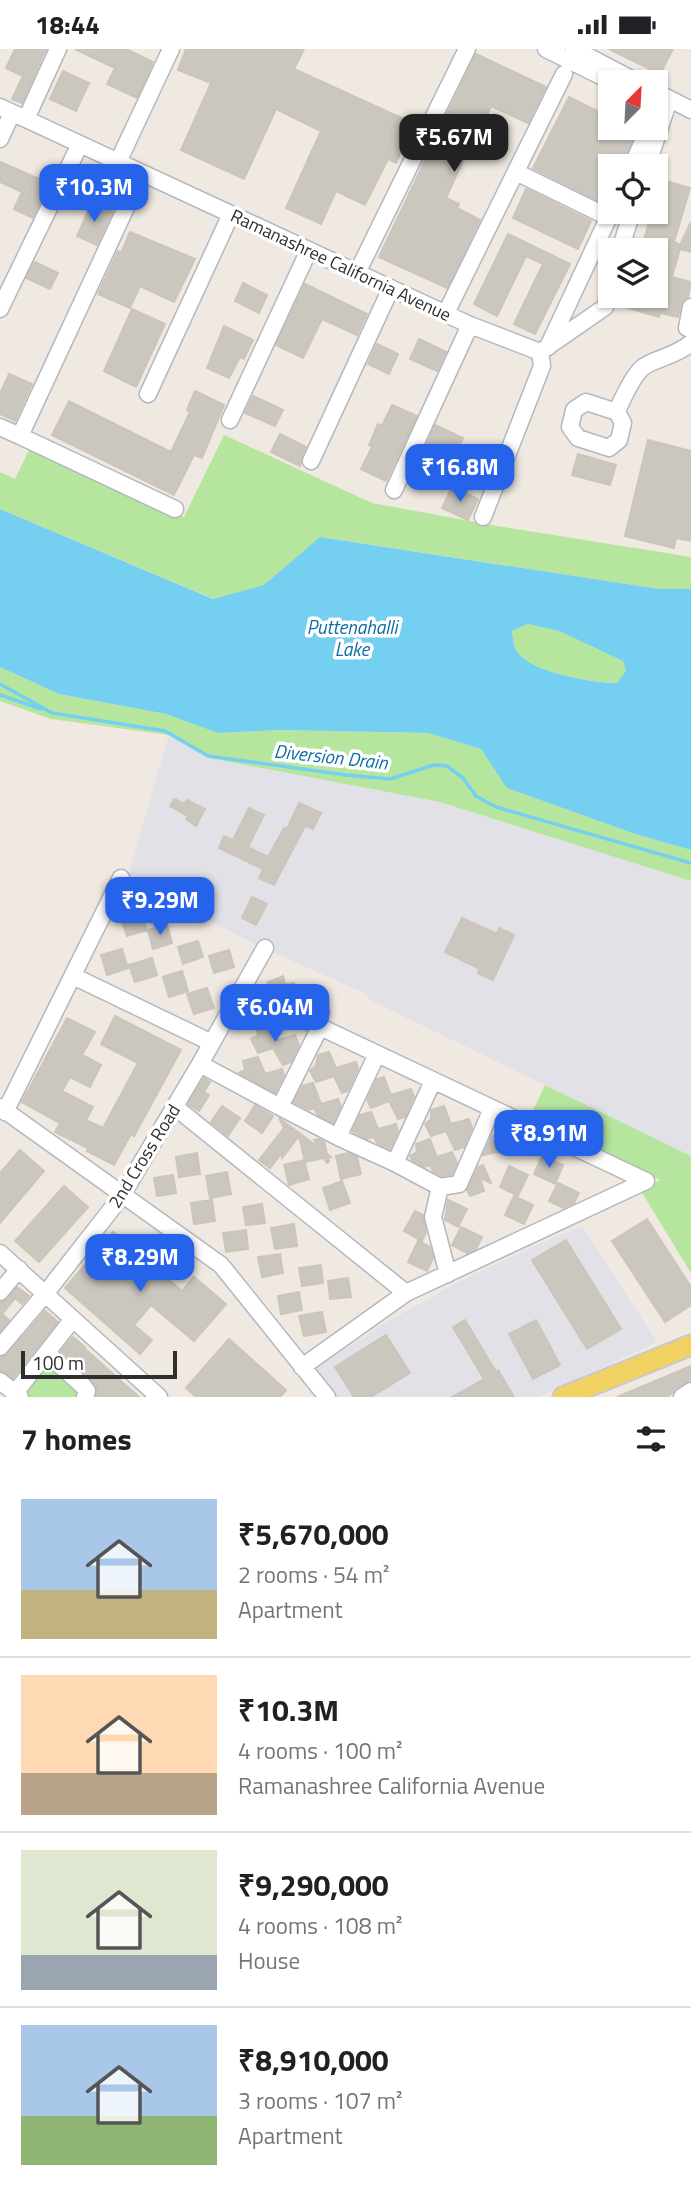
<!DOCTYPE html>
<meta charset="utf-8">
<style>
:root{--surface:#fff;--page:#f2f2f2;--text:#202124;--muted:#757577;--line:#e0e0e0;--accent:#2563eb}
body{margin:0;font-family:"Titillium Web",sans-serif;background:var(--page);color:var(--text);height:100vh;display:flex;flex-direction:column;font-size:26px;white-space:nowrap}
*{box-sizing:border-box;margin:0}
p{font-size:23px;color:var(--muted)}
.icon{flex:none;width:38px;height:38px;fill:none;stroke:currentColor;stroke-width:2;stroke-linecap:round;stroke-linejoin:round}
.map{position:relative;height:1348px;overflow:hidden}
.panel{display:flex;flex-direction:column;background:var(--surface);flex:1}
.panel>*{flex:none}
.needle{width:46px;rotate:24deg}
.buttons{position:absolute;left:598px;top:21px;display:grid;gap:14px}
.buttons a{display:grid;place-items:center;width:70px;height:70px;border-radius:0px;background:var(--surface);box-shadow:0 2px 5px #0004;font-size:35px}
.scale{position:absolute;left:21px;bottom:18px;width:156px;box-sizing:border-box;padding-left:7px;border:4px solid #2e2e2e;border-top:0;font-size:19px;line-height:24px;white-space:nowrap;color:#2e2e2e;-webkit-text-stroke:5px #fff;paint-order:stroke}
.price{position:absolute;translate:-50% -60px;padding:0 16px;border-radius:14px;background:var(--accent);color:#fff;font-size:23px;line-height:46px;filter:drop-shadow(0 2px 4px #0008)}
.price::after{content:'';position:absolute;left:50%;top:42px;width:21px;height:16px;margin-left:-10px;background:inherit;clip-path:polygon(0 0,100% 0,50% 100%)}
.price.on{background:#222;color:#fff}
ul{padding:0;list-style:none}
li{display:flex;align-items:center;gap:21px;height:175px;padding:0 21px}
li+li{border-top:2px solid var(--line)}
li span{display:grid;place-items:center;flex:none;width:196px;height:140px;border-radius:0px;color:#555}
li>.icon{margin-inline-start:auto}
span .icon{width:84px;height:84px;fill:#fffc;stroke-width:1}
li b{font-size:30px}
h2{display:flex;justify-content:space-between;align-items:center;height:84px;padding:0 21px;font-size:30px}
.status{display:flex;justify-content:space-between;align-items:center;height:49px;padding:0 35px;background:var(--surface);direction:ltr}
.status svg{height:19px;fill:currentColor}
.map>svg:first-child{display:block}
.industrial{fill:#e3e1e8}
.green{fill:#b6e59e}
.water{fill:#75cff0;fill-rule:evenodd}
.lines{fill:none;stroke-linecap:round;stroke-linejoin:round}
.stream{stroke:#75cff0;stroke-width:3.5}
.building{fill:#cbc7bf;stroke:#cbc5ba;stroke-width:2}
.minor-casing{stroke:#b4b7c1;stroke-width:19}
.major-casing{stroke:#c9c9c9;stroke-width:23}
.minor{stroke:#fff;stroke-width:16}
.major{stroke:#f2d163;stroke-width:19}
.labels{text-anchor:middle;dominant-baseline:central;stroke-width:7;stroke-linejoin:round;paint-order:stroke}
.street-label{font-size:18px;fill:#2e2e2e;stroke:#fff}
.water-label{font-size:19px;font-style:italic;fill:#0d6fa3;stroke:#fff}
</style>
<div class="status"><b>18:44</b><svg viewBox="0 0 49 12"><path d="M0 12V9h3v3zM5 12V6h3v6zM10 12V3h3v9zM15 12V0h3v12zM26 1h20v11H26zM47 4h2v5h-2z"/></svg></div>
<div class="map">
<svg width="691" height="1348" viewBox="0 0 691 1348">
<rect width="100%" height="100%" fill="#efe9e1"/>
<path class="industrial" d="M169 686 209 709 440 753 691 832V1107L368 950 369 946 259 897 127 830Z
M582 1177 657 1293 539 1348H336L314 1320 383 1275 454 1235 539 1195Z"/>
<path class="green" d="M224 386 372 454 497 477 691 508V540H659L321 488 264 536 214 550 0 460V423L15 430 31 397 184 468Z
M528 575 559 582 623 612 626 622 618 634C593 634 525 623 515 599 513 594 513 587 512 582Z
M0 618 59 645 166 665 218 684 282 681 428 684 481 700 508 739 635 785 691 801V832L440 753 209 709 169 686 51 670 0 652Z
M545 1036 691 1107V1224L641 1142 660 1131 530 1068Z
M47 1311 82 1341 80 1348H29L21 1342Z"/>
<path class="water" d="M0 460 213 550 264 536 320 488 659 540H691V801L635 785 507 739 481 700 428 684 282 681 218 684 166 665 59 645 0 618ZM528 575 559 582 623 612 626 622 617 634C593 634 525 623 515 599 513 594 513 587 512 582Z"/>
<g class="lines">
<path class="stream" d="M0 635 52 664 165 682 208 707 346 726 390 730 434 716 447 717 463 729 476 747 496 758 691 814
M0 646 41 660"/>
</g>
<path class="building" d="M15 0H46L22 54 12 50 23 27 6 19Z
M75 0H126L153 13 137 49 107 35 115 19Z
M186 0H304L294 20 406 71 398 90 405 93 396 114 388 110 365 156 336 142 321 175 286 159 321 82 276 60 244 130 181 101 211 34 178 21Z
M609 0H673L660 25Z
M476 5 546 38 528 74 491 57 473 97 470 96 446 149 459 155 457 159 480 171 447 239 379 208Z
M63 22 89 34 76 62 50 50Z
M569 48 611 69V79H638L622 114 611 109V131L600 153 533 119Z
M0 113 49 134 33 169 14 160 22 143 0 133Z
M110 120 128 129 121 144 103 136Z
M656 129 690 139 674 193 680 196 691 173V203L680 200 672 228 691 233 688 248 681 255 678 268 660 264 659 268 628 259 631 247H656V201H641L652 163H656Z
M526 140 591 172 578 200 513 169Z
M92 154 112 163 97 196 77 187Z
M130 183 195 210 174 253 140 237 130 259 98 245 118 202 121 204Z
M508 185 570 215 535 285 514 275 543 215 526 207 497 267 474 255Z
M35 213 58 224 50 240 26 229Z
M243 234 267 246 259 264 235 252Z
M305 235 367 265 357 286 322 270 303 309 276 296Z
M132 260 165 275 136 338 104 322Z
M224 277 253 291 244 310 240 308 229 329 207 319Z
M419 290 446 303 437 322 410 310Z
M377 295 398 305 389 325 368 315Z
M9 325 32 335 15 372 0 365V345Z
M195 342 224 356 202 409 194 406 174 446 52 386 69 352 171 403 190 363 187 361Z
M253 347 283 361 275 377 245 364Z
M392 356 417 367 386 432 361 420 372 398 369 396 378 375 382 377Z
M435 376 463 389 454 408 427 395Z
M280 385 306 398 300 417 271 403Z
M648 391 691 402V492L676 489 674 499 625 487Z
M578 405 616 416 610 436 572 426Z
M452 438 478 450 468 471 442 459Z
M174 750 185 755 187 751 205 760 196 777 186 770 188 767 170 757Z
M299 754 321 764 313 780 305 777 274 836 259 829 263 820 219 799 224 787 233 791 249 759 264 766 248 798 268 808 284 779 287 780Z
M252 848 267 855 256 876 242 869Z
M139 858 147 881 127 887 119 864Z
M462 869 497 885 499 879 514 886 493 931 478 924 480 920 445 903Z
M167 876 172 894 153 900 148 881Z
M198 892 203 908 183 915 178 898Z
M122 900 128 919 107 926 101 906Z
M229 901 234 918 214 924 209 907Z
M152 909 157 926 135 933 129 916Z
M182 922 188 942 169 948 163 928Z
M283 927 285 935 294 934 296 950 289 951 270 943 268 933Z
M207 939 214 959 194 965 187 945Z
M316 943 319 950 327 949 330 965 322 967 304 958 301 948Z
M115 967 181 1001 134 1087 131 1085 114 1116 87 1102 88 1099 55 1083 60 1074 22 1053 67 969 95 983 82 1006 101 1016 90 1038 70 1028 62 1042 93 1058 86 1071 103 1079 138 1014 101 995Z
M271 974 278 991 295 986 299 996 291 1013 283 1016 273 999 258 1004 251 990 258 986 256 978Z
M329 1003 336 1019 356 1013 358 1020 348 1042 342 1044 334 1027 316 1033 310 1022 316 1016 318 1006Z
M258 1008 265 1025 282 1020 284 1026 275 1044 239 1024 245 1021 243 1012Z
M384 1028 391 1046 411 1040 414 1047 405 1068 398 1070 389 1052 371 1059 367 1051 377 1030Z
M204 1029 210 1033 204 1043 209 1046 199 1062 188 1055Z
M313 1034 321 1055 338 1050 341 1057 333 1074 318 1066 314 1059 309 1061 294 1053 302 1037Z
M255 1056 273 1067 262 1084 245 1072Z
M222 1057 240 1069 228 1087 211 1073Z
M444 1057 451 1075 469 1070 472 1079 464 1098 455 1101 446 1082 431 1087 425 1075 431 1070V1061Z
M371 1063 378 1080 396 1075 398 1082 390 1100 377 1094 374 1088 367 1090 352 1082 360 1066Z
M279 1069 318 1098 314 1091 319 1090 324 1093 327 1105 331 1108 328 1109 329 1113 327 1114 324 1109 305 1113 299 1087 282 1109 281 1105 270 1119 259 1111 284 1079Z
M500 1085 507 1101 483 1106 492 1087Z
M430 1090 437 1108 452 1103 457 1114 452 1126 442 1127 433 1122 430 1116 425 1118 412 1111 410 1107 417 1103 416 1095Z
M20 1101 44 1122 0 1174V1124Z
M197 1104 200 1125 179 1128 176 1108Z
M348 1104 357 1108 361 1125 341 1130 336 1107Z
M542 1107 563 1116 555 1135 534 1125Z
M304 1111 309 1130 289 1136 284 1116Z
M483 1116 491 1134 480 1129 484 1142 470 1147 467 1141 478 1118Z
M509 1117 528 1126 518 1147 500 1138Z
M227 1123 231 1145 210 1149 206 1127Z
M173 1126 176 1144 157 1147 154 1129Z
M342 1132 350 1154 330 1161 323 1139Z
M558 1134 579 1144 574 1154 563 1159 549 1152Z
M64 1137 88 1158 39 1213 15 1192Z
M514 1147 533 1156 524 1175 505 1166Z
M212 1151 215 1172 194 1175 191 1154Z
M448 1151 467 1160 458 1178 445 1171Z
M262 1155 265 1174 246 1176 243 1158Z
M415 1162 423 1166 426 1183 422 1192 404 1182Z
M647 1170 691 1238V1256L665 1273 612 1192Z
M294 1175 297 1197 275 1200 271 1179Z
M461 1178 482 1188 476 1200 467 1204 452 1196Z
M246 1181 248 1200 226 1203 223 1184Z
M113 1183 182 1242 194 1228 226 1255 194 1292 151 1256 134 1276 152 1291 140 1305 65 1239Z
M566 1191 621 1280 587 1300 532 1211Z
M418 1192 430 1198 433 1209 427 1222 408 1213Z
M280 1205 283 1224 262 1228 258 1208Z
M321 1216 323 1234 302 1237 299 1219Z
M348 1229 351 1248 330 1250 328 1232Z
M17 1238 29 1247 22 1255 15 1249 2 1265 9 1271 0 1282V1253L8 1250Z
M299 1243 302 1261 281 1265 278 1247Z
M45 1262 58 1273 13 1329 0 1322V1308L8 1305Z
M322 1263 326 1283 304 1287 299 1267Z
M465 1271 496 1323 498 1321 514 1348H452L484 1330 453 1278Z
M536 1271 560 1316 533 1330 509 1285Z
M386 1286 410 1324 371 1348H354L335 1318Z
M73 1288 85 1298 84 1299 139 1348H96L97 1340 92 1332 61 1302Z
M229 1290 286 1341 280 1348H196L186 1339Z
M691 1317V1332L676 1339 668 1348H617Z"/>
<g class="lines">
<defs>
<path id="minor" d="M546 0 613 33
M574 0 637 33
M656 43 691 61
M0 58 470 276 540 303 605 258 611 239
M26 70 58 0
M0 90 12 64
M118 113 171 0
M632 117 649 79
M647 117 666 60
M516 123 608 168
M620 201 632 163
M357 224 467 0
M691 258 687 279 691 280
M0 260 80 95
M446 264 564 25
M548 298 611 163
M148 345 231 165
M617 363 586 353 574 361 570 378 578 389 609 399 619 391 623 374 617 363C621 352 633 327 642 319 654 309 675 308 691 294
M230 371 309 201
M0 378 20 387 142 124
M20 387 175 460
M311 412 391 239
M394 441 470 276
M483 468 542 317 540 303
M73 927 212 994
M242 941 646 1132 406 1244 302 1318
M320 978 280 1058 338 1088 395 1114
M200 1015 280 1058
M433 1032 395 1114 440 1138 433 1168 448 1225
M0 1058 221 1216 327 1348
M175 1058 406 1244
M5 1063 121 829
M338 1088 377 1005
M440 1138 459 1135 492 1060
M0 1204 159 1348
M0 1243 19 1220
M0 1298 45 1245 121 1148 200 1015 265 899
M47 1304 84 1338 87 1342 85 1348
M0 1332 20 1348
M15 1344 73 1270
M682 1348 691 1342"/>
<path id="major" d="M563 1348 691 1296"/>
</defs>
<use href="#minor" class="minor-casing"/>
<use href="#major" class="major-casing"/>
<use href="#minor" class="minor"/>
<use href="#major" class="major"/>
</g>
<g class="labels">
<g class="street-label">
<text transform="translate(341 216) rotate(25)">Ramanashree California Avenue</text>
<text transform="translate(144 1107) rotate(-58)">2nd Cross Road</text>
</g>
<g class="water-label">
<text x="352" y="577">Puttenahalli<tspan x="352" dy="22">Lake</tspan></text>
<text transform="translate(331 707) rotate(6)">Diversion Drain</text>
</g>
</g>
</svg>
<div class="buttons">
<a><svg class="needle" viewBox="-14 -14 28 28"><path d="M0-13l5 13h-10z" fill="#e53935"/><path d="M0 13l5-13h-10z" fill="#757577"/></svg></a>
<a><svg class="icon" aria-label="locate" viewBox="0 0 24 24"><circle cx="12" cy="12" r="6"/><path d="M12 2v4M12 18v4M2 12h4M18 12h4"/></svg></a>
<a><svg class="icon" aria-label="layers" viewBox="0 0 24 24"><path d="M12 4l9 5-9 5-9-5zM3 14l9 5 9-5"/></svg></a>
</div>
<div class="scale">100 m</div>
<b class="price on" style="left:454px;top:125px">₹5.67M</b>
<b class="price" style="left:94px;top:175px">₹10.3M</b>
<b class="price" style="left:460px;top:455px">₹16.8M</b>
<b class="price" style="left:160px;top:888px">₹9.29M</b>
<b class="price" style="left:275px;top:995px">₹6.04M</b>
<b class="price" style="left:549px;top:1121px">₹8.91M</b>
<b class="price" style="left:140px;top:1245px">₹8.29M</b>
</div>
<section class="panel">
<h2>7 homes<svg class="icon" aria-label="filters" viewBox="0 0 24 24"><path d="M4 7h16M4 17h16"/><circle cx="9" cy="7" r="2"/><circle cx="15" cy="17" r="2"/></svg></h2>
<ul>
<li><span style="background:linear-gradient(#a9c7e8 65%,#c2b280 0)"><svg class="icon" aria-label="home" viewBox="0 0 24 24"><path d="M3 11l9-7 9 7M6 9v11h12V9"/></svg></span><div><b>₹5,670,000</b><p>2 rooms · 54 m²</p><p>Apartment</p></div></li>
<li><span style="background:linear-gradient(#ffd9b3 70%,#b9a48a 0)"><svg class="icon" aria-label="home" viewBox="0 0 24 24"><path d="M3 11l9-7 9 7M6 9v11h12V9"/></svg></span><div><b>₹10.3M</b><p>4 rooms · 100 m²</p><p>Ramanashree California Avenue</p></div></li>
<li><span style="background:linear-gradient(#dfe7d0 75%,#9aa5b1 0)"><svg class="icon" aria-label="home" viewBox="0 0 24 24"><path d="M3 11l9-7 9 7M6 9v11h12V9"/></svg></span><div><b>₹9,290,000</b><p>4 rooms · 108 m²</p><p>House</p></div></li>
<li><span style="background:linear-gradient(#a9c7e8 65%,#8fb573 0)"><svg class="icon" aria-label="home" viewBox="0 0 24 24"><path d="M3 11l9-7 9 7M6 9v11h12V9"/></svg></span><div><b>₹8,910,000</b><p>3 rooms · 107 m²</p><p>Apartment</p></div></li>
</ul>
</section>
